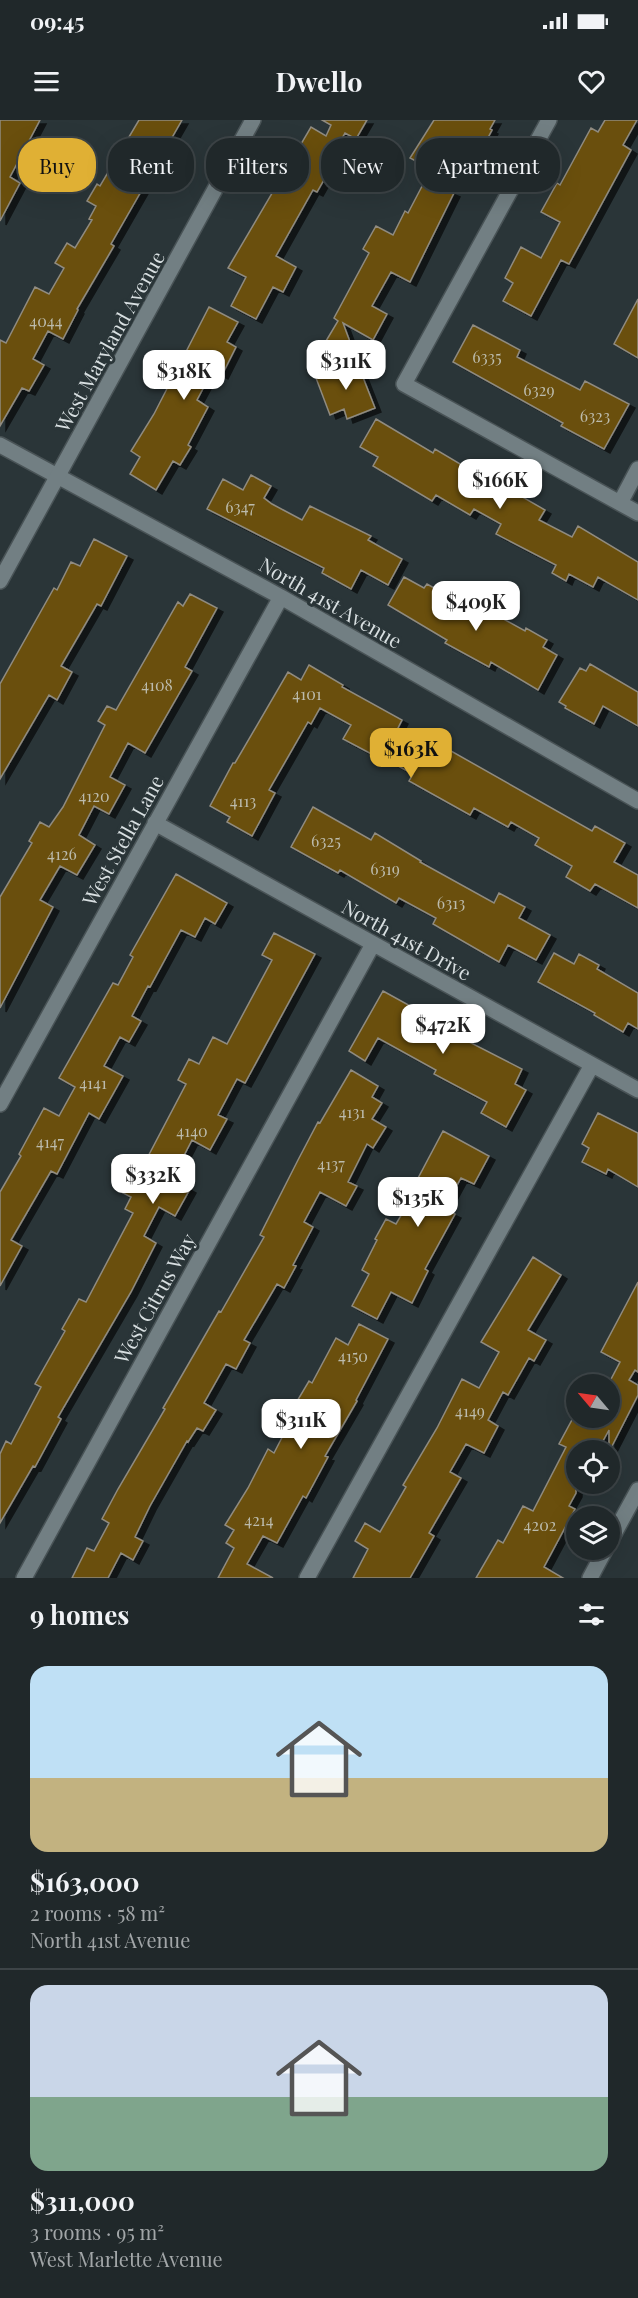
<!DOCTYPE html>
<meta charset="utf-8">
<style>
:root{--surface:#20282a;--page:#2d3436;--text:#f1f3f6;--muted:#a2a6a8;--line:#3d4447;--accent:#e0b034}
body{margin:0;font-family:"Playfair Display",serif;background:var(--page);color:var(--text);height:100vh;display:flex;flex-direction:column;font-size:22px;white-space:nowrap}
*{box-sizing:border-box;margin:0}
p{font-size:20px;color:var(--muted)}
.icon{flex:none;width:33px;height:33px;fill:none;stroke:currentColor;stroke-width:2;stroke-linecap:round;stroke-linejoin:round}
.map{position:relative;height:1458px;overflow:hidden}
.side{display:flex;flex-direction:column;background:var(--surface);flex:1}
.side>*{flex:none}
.banner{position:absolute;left:18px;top:18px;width:603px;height:54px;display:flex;gap:12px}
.needle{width:39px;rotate:299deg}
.controls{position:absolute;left:566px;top:1254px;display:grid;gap:12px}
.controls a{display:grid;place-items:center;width:54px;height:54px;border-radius:50%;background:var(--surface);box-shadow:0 6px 24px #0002,0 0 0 2px var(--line);font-size:30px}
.price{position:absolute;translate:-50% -51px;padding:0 14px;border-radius:12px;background:#fff;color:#222;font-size:20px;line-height:39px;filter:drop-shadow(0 2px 3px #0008)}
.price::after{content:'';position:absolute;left:50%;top:36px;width:18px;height:14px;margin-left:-9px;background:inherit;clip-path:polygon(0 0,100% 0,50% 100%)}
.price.active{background:var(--accent);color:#111}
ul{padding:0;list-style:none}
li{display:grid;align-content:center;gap:12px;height:318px;padding:0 30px}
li+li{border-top:2px solid var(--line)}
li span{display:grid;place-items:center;height:186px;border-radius:18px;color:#555}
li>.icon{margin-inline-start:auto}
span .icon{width:108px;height:108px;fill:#fffc;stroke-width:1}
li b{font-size:26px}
h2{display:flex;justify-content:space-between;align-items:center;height:72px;padding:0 30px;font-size:26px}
.tag{padding:0 21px;border-radius:24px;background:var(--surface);box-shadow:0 6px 24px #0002,0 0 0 2px var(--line);font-size:21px;line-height:54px}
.tag.active{background:var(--accent);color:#111}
.status{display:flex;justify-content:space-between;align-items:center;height:42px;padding:0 30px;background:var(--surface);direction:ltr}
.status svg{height:16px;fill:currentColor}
header{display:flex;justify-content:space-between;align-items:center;height:78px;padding:0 30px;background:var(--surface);font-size:27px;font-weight:700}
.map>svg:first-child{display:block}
.building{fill:#6a500b;stroke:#908b80;stroke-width:1.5;filter:url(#shadow)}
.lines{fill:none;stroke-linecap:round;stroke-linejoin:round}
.street-casing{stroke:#495356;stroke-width:18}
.secondary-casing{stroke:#495356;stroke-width:18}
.street{stroke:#727f83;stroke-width:15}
.secondary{stroke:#727f83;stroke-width:15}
.labels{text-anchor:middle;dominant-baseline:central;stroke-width:6;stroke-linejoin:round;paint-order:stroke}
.number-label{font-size:16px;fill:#bcbbac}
.street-label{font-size:20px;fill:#d8dfe1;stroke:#2a3538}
</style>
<div class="status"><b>09:45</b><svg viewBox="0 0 49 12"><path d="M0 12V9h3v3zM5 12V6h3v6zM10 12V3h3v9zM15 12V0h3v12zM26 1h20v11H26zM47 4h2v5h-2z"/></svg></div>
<header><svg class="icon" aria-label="menu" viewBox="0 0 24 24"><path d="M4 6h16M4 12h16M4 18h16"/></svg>Dwello<svg class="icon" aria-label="heart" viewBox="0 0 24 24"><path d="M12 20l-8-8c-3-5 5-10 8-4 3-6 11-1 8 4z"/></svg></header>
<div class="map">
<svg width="638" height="1458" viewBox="0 0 638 1458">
<defs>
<filter id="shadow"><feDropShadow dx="6" dy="4" stdDeviation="0" flood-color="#0009"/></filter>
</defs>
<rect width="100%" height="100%" fill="#2a3538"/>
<path class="building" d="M0 0H40L10 57 20 63 0 101Z
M139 0H182L111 124 114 126 77 189 78 190 63 219 48 211 33 239 44 245 29 271 22 268 0 306V220L6 223 35 167 49 174 64 148 55 143 67 123 75 128 92 100 89 99 96 86 87 81 97 64 100 66Z
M322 0H367L356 19 345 13 325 49 329 51 317 72 313 70 276 136 296 147 283 172 273 167 256 199 231 186 246 157 228 148 311 7 326 16 331 5Z
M434 0H495L490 9 492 10 475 42 465 36 447 70 454 73 410 162 391 152 372 186 387 194 373 220 343 203 356 238 326 221 338 201 334 198 369 133 363 129 376 106 393 115 405 91 408 93 431 49 410 38Z
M605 0H637L623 25 631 30 569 144 561 140 531 196 503 181 513 163 505 158 521 127 541 138 560 102 541 92 557 63 560 65 591 8 598 12Z
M638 179V238L614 224Z
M209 187 238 202 227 222 236 227 222 255 213 250 197 280 208 287 188 325 191 327 180 345 173 341 156 370 130 354 140 337 131 331 154 294Z
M473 205 520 230 517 237 580 270 585 261 629 284 604 329 561 306 563 303 453 242Z
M357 242 375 288 347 299 344 289 330 295 316 258Z
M376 299 433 333 435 329 497 366 498 363 545 390 539 400 572 417 578 406 638 442V480L598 457 593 467 569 454 566 461 552 453 556 445 496 414 501 404 474 389 470 395 436 375 432 381 373 346 378 337 360 327Z
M251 355 271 366 264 378 272 384 302 400 310 386 371 416 368 420 402 439 388 465 361 450 351 469 322 453 324 448 207 389 223 359 243 370Z
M94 419 127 436 101 486 97 484 61 546 72 552 57 580 49 575 0 659V564L54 468 57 470 71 442 80 446Z
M404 457 424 468 427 464 466 486 469 480 525 511 526 508 547 520 543 527 557 535 538 570 491 542 489 547 445 523 447 520 388 485Z
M190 474 217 488 185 547 192 551 145 633 128 623 110 657 125 665 109 694 94 686 79 715 95 725 77 755 60 746 40 780 53 787 0 888V777L32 723 29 721 40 702 49 707 63 687 105 605 98 601 107 586 116 590 178 482 183 486Z
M590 544 638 572V606L603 586 594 604 565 588 566 586 559 582 580 548 586 551Z
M309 545 343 565 342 567 402 600 398 608 434 628 437 623 592 711 595 706 625 723 614 742 638 755V788L595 764 590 771 566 757 572 746 535 725 539 718 511 702 508 707 474 688 470 695 409 661 413 654 382 637 381 639 343 619 351 605 320 588 311 604 308 602 269 670 275 673 252 716 227 702 230 697 210 686 233 643H235L288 552 301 560Z
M313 687 371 720 375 713 421 741 420 742 494 783 499 773 525 787 519 798 550 815 536 840 508 825 499 842 433 804 436 798 399 778 396 783 340 750 338 753 291 727Z
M176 754 227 783 215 804 205 798 195 817 181 810 150 867 148 866 132 896 141 901 129 922 120 917 104 946 123 956 99 999 89 993 57 1054 51 1051 11 1120 22 1126 0 1166V1072L21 1036 19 1034 44 988 59 996 75 967 59 958 113 863 118 865 133 837 130 835Z
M274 813 315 834 245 963 237 959 218 995 227 999 210 1030 192 1020 172 1059 190 1069 175 1096 159 1087 144 1116 156 1123 131 1172 58 1297 61 1299 35 1347 33 1346 0 1403V1334L6 1321 11 1324 41 1267 35 1264 65 1211 62 1209 79 1179 86 1182 133 1093 125 1089 131 1077 123 1073 140 1042 144 1044 186 964 178 960 189 939 199 944 213 917 227 924 272 840 262 835Z
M554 833 574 844 579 834 599 845 597 849 638 873V909L628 903 623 912 594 895 595 893 538 862Z
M383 871 432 898 430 902 522 949 515 964 526 970 506 1007 481 993 487 982 434 954 436 950 378 918 365 941 349 931Z
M351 950 378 966 372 977 382 983 372 999 386 1007 373 1028 367 1024 348 1062 357 1066 346 1086 320 1072 304 1102 313 1107 293 1145 296 1146 284 1168 277 1164 244 1220 250 1223 236 1249 226 1244 204 1283 216 1290 203 1311 197 1308 188 1322 187 1321 150 1386 135 1417 143 1421 133 1440 121 1433 108 1458H72L87 1428 94 1431 109 1403 102 1399 118 1369 165 1289 163 1288 219 1191 221 1192 264 1117 260 1115 298 1040 318 1002 320 1003Z
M598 993 638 1013V1067L608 1049 606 1054 582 1042 589 1028 582 1024Z
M443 1011 489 1036 474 1064 461 1058 444 1089 455 1094 425 1149 428 1151 412 1183 391 1172 377 1199 352 1186 369 1154 362 1150 377 1120 375 1119 386 1099 396 1104 403 1092 416 1099 431 1070 416 1062Z
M533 1137 561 1155 528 1210 546 1220 534 1241 529 1238 508 1275 503 1272 488 1300 498 1306 484 1333 466 1324 450 1352 461 1358 429 1413 434 1416 410 1458H353L368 1429 355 1421 365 1403 380 1412 406 1367 403 1365 437 1308 462 1259 479 1268 499 1232 481 1222Z
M638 1162V1252L635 1250 629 1260 638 1265V1275L609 1332V1310L598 1330H576V1373L569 1386 575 1389 544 1447 563 1458H476L498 1420 503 1423 523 1386 533 1391 566 1327 559 1324 573 1298H609V1263L620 1242 601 1232Z
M359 1204 388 1219 356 1280 357 1281 325 1336 328 1337 306 1378 303 1376 277 1423 263 1416 247 1444 273 1458H218L234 1428 226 1423 234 1410 225 1405 248 1368 268 1329 274 1333 291 1300 287 1298 309 1261 312 1263 336 1218 348 1225Z"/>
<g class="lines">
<defs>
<path id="street" d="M549 0 404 264 638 393
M0 325 281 477 638 681
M620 383 638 349
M155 703 638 970
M0 984 281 477
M609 1423 638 1370
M24 1458 373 824
M307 1458 592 945
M590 1458 605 1430"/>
<path id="secondary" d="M0 461 253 0"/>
</defs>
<use href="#street" class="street-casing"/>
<use href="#secondary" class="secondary-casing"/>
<use href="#street" class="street"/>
<use href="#secondary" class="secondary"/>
</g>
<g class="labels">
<g class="number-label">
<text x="46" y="200">4044</text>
<text x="487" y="236">6335</text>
<text x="539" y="269">6329</text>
<text x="595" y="295">6323</text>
<text x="240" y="386">6347</text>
<text x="157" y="564">4108</text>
<text x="307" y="573">4101</text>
<text x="94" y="675">4120</text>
<text x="243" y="680">4113</text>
<text x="326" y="720">6325</text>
<text x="62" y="733">4126</text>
<text x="385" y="748">6319</text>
<text x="451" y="782">6313</text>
<text x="93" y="962">4141</text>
<text x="352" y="991">4131</text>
<text x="192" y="1010">4140</text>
<text x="50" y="1021">4147</text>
<text x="331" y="1043">4137</text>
<text x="353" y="1235">4150</text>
<text x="470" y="1290">4149</text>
<text x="259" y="1399">4214</text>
<text x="540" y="1404">4202</text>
</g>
<g class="street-label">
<text transform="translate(109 221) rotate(-61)">West Maryland Avenue</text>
<text transform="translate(331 482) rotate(30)">North 41st Avenue</text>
<text transform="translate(122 720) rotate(-61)">West Stella Lane</text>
<text transform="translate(407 819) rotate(29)">North 41st Drive</text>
<text transform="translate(154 1178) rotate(-61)">West Citrus Way</text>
</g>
</g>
</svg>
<div class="controls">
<a><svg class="needle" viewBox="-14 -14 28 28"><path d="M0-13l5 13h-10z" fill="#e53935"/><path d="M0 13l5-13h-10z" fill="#a2a6a8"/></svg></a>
<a><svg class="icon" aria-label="locate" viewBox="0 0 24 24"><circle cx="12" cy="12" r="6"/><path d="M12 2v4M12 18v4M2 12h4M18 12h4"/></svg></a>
<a><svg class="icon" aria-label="layers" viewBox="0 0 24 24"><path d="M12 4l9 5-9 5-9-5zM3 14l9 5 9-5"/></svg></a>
</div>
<b class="price" style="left:346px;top:271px">$311K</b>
<b class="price" style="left:184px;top:281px">$318K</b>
<b class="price" style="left:500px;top:390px">$166K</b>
<b class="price" style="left:476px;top:512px">$409K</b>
<b class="price active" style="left:411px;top:659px">$163K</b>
<b class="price" style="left:443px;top:935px">$472K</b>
<b class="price" style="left:153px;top:1085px">$332K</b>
<b class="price" style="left:418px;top:1108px">$135K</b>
<b class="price" style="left:301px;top:1330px">$311K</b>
<div class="banner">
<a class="tag active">Buy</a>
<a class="tag">Rent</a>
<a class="tag">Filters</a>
<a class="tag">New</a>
<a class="tag">Apartment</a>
</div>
</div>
<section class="side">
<h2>9 homes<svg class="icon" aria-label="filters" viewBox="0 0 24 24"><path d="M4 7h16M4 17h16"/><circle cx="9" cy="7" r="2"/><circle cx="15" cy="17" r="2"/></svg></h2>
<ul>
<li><span style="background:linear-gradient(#bfe0f5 60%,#c2b280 0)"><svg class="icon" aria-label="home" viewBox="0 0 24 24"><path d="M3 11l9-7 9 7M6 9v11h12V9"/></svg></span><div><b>$163,000</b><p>2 rooms · 58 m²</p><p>North 41st Avenue</p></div></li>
<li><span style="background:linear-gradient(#c9d6e8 60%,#7fa58c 0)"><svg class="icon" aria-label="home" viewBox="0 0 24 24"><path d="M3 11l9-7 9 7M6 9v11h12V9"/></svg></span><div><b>$311,000</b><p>3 rooms · 95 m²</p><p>West Marlette Avenue</p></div></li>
</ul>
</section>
